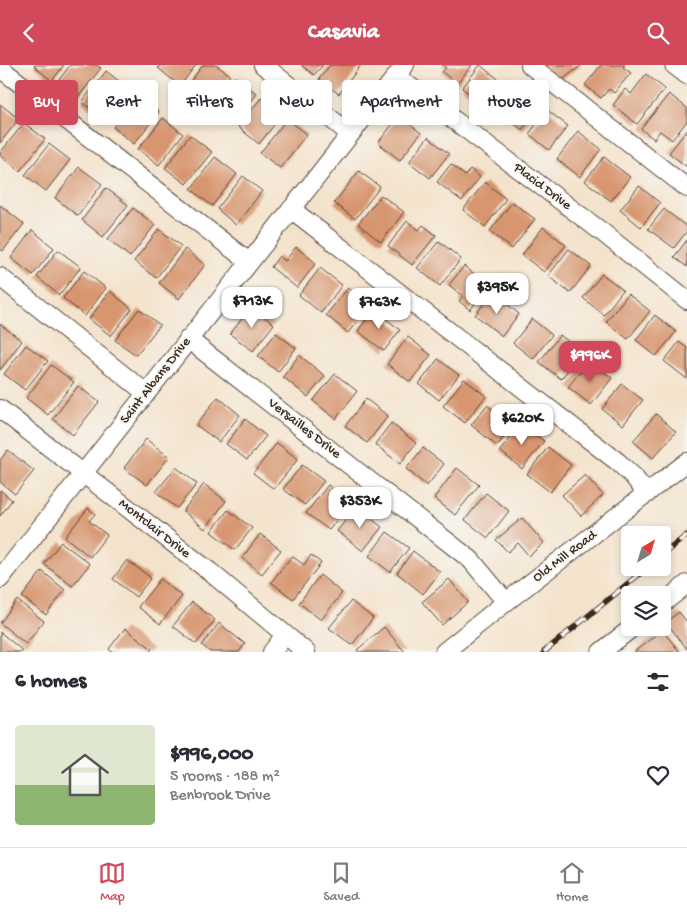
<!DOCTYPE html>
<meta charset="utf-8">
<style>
:root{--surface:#fff;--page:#f2f2f3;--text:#2b2b33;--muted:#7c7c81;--line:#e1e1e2;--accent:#d1495b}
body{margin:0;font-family:"Gochi Hand",sans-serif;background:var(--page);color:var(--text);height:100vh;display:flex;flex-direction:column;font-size:19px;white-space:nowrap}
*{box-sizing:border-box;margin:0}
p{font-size:16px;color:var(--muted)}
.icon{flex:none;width:28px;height:28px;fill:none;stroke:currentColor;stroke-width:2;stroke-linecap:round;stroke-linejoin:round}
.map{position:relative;height:587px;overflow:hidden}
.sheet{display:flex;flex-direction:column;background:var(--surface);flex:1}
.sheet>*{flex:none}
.banner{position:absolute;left:15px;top:15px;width:658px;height:45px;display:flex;gap:10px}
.needle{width:32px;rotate:38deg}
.fabs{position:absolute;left:621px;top:461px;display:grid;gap:10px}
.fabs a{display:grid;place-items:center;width:50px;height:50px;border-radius:5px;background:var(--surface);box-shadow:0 2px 8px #0003;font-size:25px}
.price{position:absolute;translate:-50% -42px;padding:0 11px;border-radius:10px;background:#fff;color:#222;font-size:16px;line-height:32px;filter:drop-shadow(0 1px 2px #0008)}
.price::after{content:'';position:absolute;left:50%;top:30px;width:15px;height:11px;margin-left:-8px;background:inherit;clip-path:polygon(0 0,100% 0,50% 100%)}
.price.current{background:var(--accent);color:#fff}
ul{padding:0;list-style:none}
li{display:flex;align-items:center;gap:15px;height:125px;padding:0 15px}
li span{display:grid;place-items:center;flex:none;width:140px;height:100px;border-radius:5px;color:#555}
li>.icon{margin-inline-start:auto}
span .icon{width:60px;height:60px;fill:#fffc;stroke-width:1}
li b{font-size:21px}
h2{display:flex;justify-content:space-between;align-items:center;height:60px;padding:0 15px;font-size:21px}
.chip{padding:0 18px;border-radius:5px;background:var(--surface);box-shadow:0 2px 8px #0003;font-size:18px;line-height:45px}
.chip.current{background:var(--accent);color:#fff}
header{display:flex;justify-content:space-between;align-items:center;height:65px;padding:0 15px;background:var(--accent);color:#fff;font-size:22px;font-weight:700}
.tab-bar{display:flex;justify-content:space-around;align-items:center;height:70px;border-top:1px solid var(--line);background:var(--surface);font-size:14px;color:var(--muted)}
.tab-bar a{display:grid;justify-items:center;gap:2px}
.tab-bar .current{color:var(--accent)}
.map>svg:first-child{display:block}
.building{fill:#d79670}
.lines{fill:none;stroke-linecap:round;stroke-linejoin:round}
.minor-casing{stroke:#574638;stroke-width:20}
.minor{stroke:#fff;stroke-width:18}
.rail-casing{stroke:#3b2a1e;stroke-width:5.5}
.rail{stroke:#f6f6f2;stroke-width:4;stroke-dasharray:11;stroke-linecap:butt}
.labels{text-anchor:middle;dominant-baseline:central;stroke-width:4;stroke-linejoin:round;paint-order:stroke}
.street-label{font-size:14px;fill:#3b2a1e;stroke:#f6f6f2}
</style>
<header><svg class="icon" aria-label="back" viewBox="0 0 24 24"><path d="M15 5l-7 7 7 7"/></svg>Casavia<svg class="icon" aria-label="search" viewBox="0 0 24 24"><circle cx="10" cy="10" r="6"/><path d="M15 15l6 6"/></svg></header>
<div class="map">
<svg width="687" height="587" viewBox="0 0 687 587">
<rect width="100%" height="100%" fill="#f6f6f2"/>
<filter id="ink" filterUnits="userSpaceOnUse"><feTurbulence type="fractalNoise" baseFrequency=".02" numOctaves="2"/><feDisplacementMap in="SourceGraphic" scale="10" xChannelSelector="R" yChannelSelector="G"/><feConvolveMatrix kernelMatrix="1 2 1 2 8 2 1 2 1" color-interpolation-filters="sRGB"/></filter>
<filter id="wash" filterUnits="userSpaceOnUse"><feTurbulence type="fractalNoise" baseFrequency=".0096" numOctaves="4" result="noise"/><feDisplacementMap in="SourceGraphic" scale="20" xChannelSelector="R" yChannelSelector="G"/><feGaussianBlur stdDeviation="1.12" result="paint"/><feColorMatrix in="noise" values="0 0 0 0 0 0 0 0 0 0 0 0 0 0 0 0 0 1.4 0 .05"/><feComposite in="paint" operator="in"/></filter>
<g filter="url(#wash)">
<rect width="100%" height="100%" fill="#f4e3cc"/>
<g id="blocks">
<path class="building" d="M35 0H64L52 16 34 1Z
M70 0H96L101 3 76 35 56 19Z
M161 0H196L180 21 158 3Z
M203 0H216L230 10 207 39 186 22Z
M301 0H323L314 10Z
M330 0H361L339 29 319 14Z
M442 0H472L457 19 442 7 446 3Z
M480 0 506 20 488 43 462 23Z
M544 0H582L558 18Z
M601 0H625L623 2 631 8 614 28 609 24 601 33 585 20Z
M106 6 128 23 104 55 82 37Z
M646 9 665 24 637 59 613 40 625 24 631 29Z
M236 12 257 29 232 61 210 44Z
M521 19 544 36 522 65 500 47Z
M669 29 687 43V56L672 75 660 66 654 74 641 64Z
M138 30 159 47 134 79 113 62Z
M261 33 282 50 259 79 238 62Z
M0 39 19 54 0 78Z
M547 45 568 61 549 85 529 69Z
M399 51 421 68 400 95 378 78Z
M163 53 183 69 159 100 138 84Z
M287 54 307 69 280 103 260 88Z
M24 58 45 74 20 106 0 90V88Z
M687 65V102L669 88Z
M578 66 601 84 580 112 557 94Z
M190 70 212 87 186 119 165 103Z
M428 72 449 89 430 113 409 97Z
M49 79 70 95 46 126 25 110Z
M215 92 237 109 212 141 191 124Z
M604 92 630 112 611 136 585 116Z
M451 99 465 111 470 104 480 112 462 136 437 117Z
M79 102 102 119 78 151 55 133Z
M359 106 380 122 355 154 334 138Z
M243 111 262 126 236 160 217 144Z
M485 117 506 134 485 162 463 145Z
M639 121 660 138 641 162 620 145Z
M106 123 128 140 103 172 82 155Z
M381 130 404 147 381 177 358 159Z
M512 137 535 154 512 184 490 166Z
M0 140 24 159 3 186 0 184Z
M133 143 155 160 130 192 108 174Z
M664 144 687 162V166L674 183 648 164Z
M407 156 419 165 423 160 436 170 412 200 388 181Z
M543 162 566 180 544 207 522 190Z
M159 164 181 181 156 213 134 196Z
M32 165 54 183 33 210 11 193Z
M687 175V202L674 192Z
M439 176 461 194 440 221 417 203Z
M296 182 316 198 297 223 271 202 279 191 285 196Z
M185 184 205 200 179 234 159 218Z
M569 184 591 201 570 228 548 211Z
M58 185 81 202 59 230 37 212Z
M464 201 489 221 470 245 459 236 463 231 449 220Z
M320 203 342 220 321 248 299 230Z
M84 206 106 223 85 251 63 233Z
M602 209 623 225 604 250 583 233Z
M348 223 370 240 348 268 326 250Z
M110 226 132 244 111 271 89 254Z
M493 228 519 249 502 271 475 250Z
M628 229 650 246 628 274 606 257Z
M251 242 274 259 253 286 230 269Z
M139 244 160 260 136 290 115 275Z
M374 244 400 265 384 286 358 266Z
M655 250 676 267 656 291 636 275Z
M532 254 552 270 533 294 513 278Z
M0 259 22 276 0 305Z
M276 268 296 283 278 307 258 291Z
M560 270 582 287 561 314 539 297Z
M408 272 431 290 410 317 387 299Z
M679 277 687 283V314L664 296Z
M26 280 48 296 25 325 4 309Z
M299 290 325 311 308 332 283 312Z
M438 294 459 310 439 335 419 319Z
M590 295 612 313 591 340 568 322Z
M51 300 74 317 48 350 26 333Z
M335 309 357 326 336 354 313 336Z
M464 314 486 331 465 358 443 341Z
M622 319 643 335 623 360 602 344Z
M78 321 99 337 73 370 53 354Z
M218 332 240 350 219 377 196 360Z
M366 334 388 351 367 378 345 361Z
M487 340 501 351 505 346 517 356 497 381 471 360Z
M656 349 676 367 653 393 633 376Z
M245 354 266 371 247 395 226 379Z
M391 358 416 378 400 399 375 379Z
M521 359 544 376 522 404 500 386Z
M146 374 169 392 147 420 124 403Z
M277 378 298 394 274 424 253 408Z
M548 382 571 400 550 427 527 409Z
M423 383 444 399 427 421 406 404Z
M8 385 34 406 15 429 0 417V395Z
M302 400 324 416 305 440 283 424Z
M176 402 197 419 177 443 156 427Z
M457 403 479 420 455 450 434 433Z
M585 410 603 430 581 451 562 430Z
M204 419 226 436 205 464 183 446Z
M328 420 350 438 329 465 306 448Z
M0 425 12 435 0 451Z
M486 428 509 446 488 473 465 455Z
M356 442 382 462 363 486 337 466Z
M88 443 95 449 89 456 107 470 90 492 65 472Z
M228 445 252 463 235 485 211 467Z
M522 453 544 478 529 491 518 478 508 487 496 475Z
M387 467 409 483 390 507 369 491Z
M260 469 281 485 262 509 242 493Z
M61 477 90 499 72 521 44 499Z
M413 486 440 507 423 529 397 508Z
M311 490 321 498 293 534 271 517 292 491 304 500Z
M127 495 151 513 136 532 113 514Z
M42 506 65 525 46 550 22 532Z
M320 510 342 528 321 555 299 538Z
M160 514 182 531 160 559 138 542Z
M449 514 468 537 442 560 422 537Z
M17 535 44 556 26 579 0 558Z
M351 536 373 553 352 580 329 563Z
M192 537 215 555 196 579 173 561Z
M679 547 687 557V584L666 557Z
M219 558 245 579 239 587H210L202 580Z
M384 562 405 587H359L357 585Z
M125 563 152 584 149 587H112L109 584Z
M662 565 680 587H634Z
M0 567 23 586 22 587H0Z"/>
</g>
</g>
<g filter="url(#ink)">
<use href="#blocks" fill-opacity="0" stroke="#574638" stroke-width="1"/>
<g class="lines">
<defs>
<path id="minor" d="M263 0 350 69
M530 0 687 123
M674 0 687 10
M0 3 249 197
M396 11 602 167 687 235
M291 144 618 397 633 411 647 429
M0 212 146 328
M188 274 471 495 506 537
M0 344 209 506 306 587
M0 514 405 0
M662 539 687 519
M272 587 285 570
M444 587 506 537 687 397
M601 587 633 562"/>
</defs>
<use href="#minor" class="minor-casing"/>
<use href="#minor" class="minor"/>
<defs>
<path id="rail" d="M662 490 687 470
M544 587 648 502"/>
</defs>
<use href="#rail" class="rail-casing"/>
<use href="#rail" class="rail"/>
</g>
</g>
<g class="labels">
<g class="street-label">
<text transform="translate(542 122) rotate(37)">Placid Drive</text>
<text transform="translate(156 316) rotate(-52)">Saint Albans Drive</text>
<text transform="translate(304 364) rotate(38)">Versailles Drive</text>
<text transform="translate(154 464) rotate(38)">Montclair Drive</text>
<text transform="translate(565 492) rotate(-37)">Old Mill Road</text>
</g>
</g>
</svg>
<div class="fabs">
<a><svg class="needle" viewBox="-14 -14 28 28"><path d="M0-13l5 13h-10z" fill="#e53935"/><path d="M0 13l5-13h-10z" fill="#7c7c81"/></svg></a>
<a><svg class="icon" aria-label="layers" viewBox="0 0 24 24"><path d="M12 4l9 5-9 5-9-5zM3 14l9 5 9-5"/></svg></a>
</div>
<b class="price" style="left:497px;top:250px">$395K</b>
<b class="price" style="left:252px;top:264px">$713K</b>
<b class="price" style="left:379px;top:265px">$763K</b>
<b class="price current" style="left:590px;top:318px">$996K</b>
<b class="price" style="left:522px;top:381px">$620K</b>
<b class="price" style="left:360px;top:464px">$353K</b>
<div class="banner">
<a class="chip current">Buy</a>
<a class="chip">Rent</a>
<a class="chip">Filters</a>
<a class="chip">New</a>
<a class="chip">Apartment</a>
<a class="chip">House</a>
</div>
</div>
<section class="sheet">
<h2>6 homes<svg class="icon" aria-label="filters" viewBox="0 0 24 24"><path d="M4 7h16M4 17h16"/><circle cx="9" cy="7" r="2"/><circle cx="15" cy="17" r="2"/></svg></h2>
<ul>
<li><span style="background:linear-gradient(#dfe7d0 60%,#8fb573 0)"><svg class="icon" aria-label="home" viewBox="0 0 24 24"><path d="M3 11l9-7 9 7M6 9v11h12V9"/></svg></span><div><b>$996,000</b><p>5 rooms · 188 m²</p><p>Benbrook Drive</p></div><svg class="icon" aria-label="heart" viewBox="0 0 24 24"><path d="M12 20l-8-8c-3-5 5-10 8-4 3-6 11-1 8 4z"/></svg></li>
</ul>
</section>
<nav class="tab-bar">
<a class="current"><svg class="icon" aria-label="map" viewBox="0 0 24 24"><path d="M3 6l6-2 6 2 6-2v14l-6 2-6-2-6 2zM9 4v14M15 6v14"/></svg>Map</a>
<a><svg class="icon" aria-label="saved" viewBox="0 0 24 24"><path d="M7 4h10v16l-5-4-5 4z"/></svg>Saved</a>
<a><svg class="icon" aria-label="home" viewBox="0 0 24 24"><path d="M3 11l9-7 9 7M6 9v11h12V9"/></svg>Home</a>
</nav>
